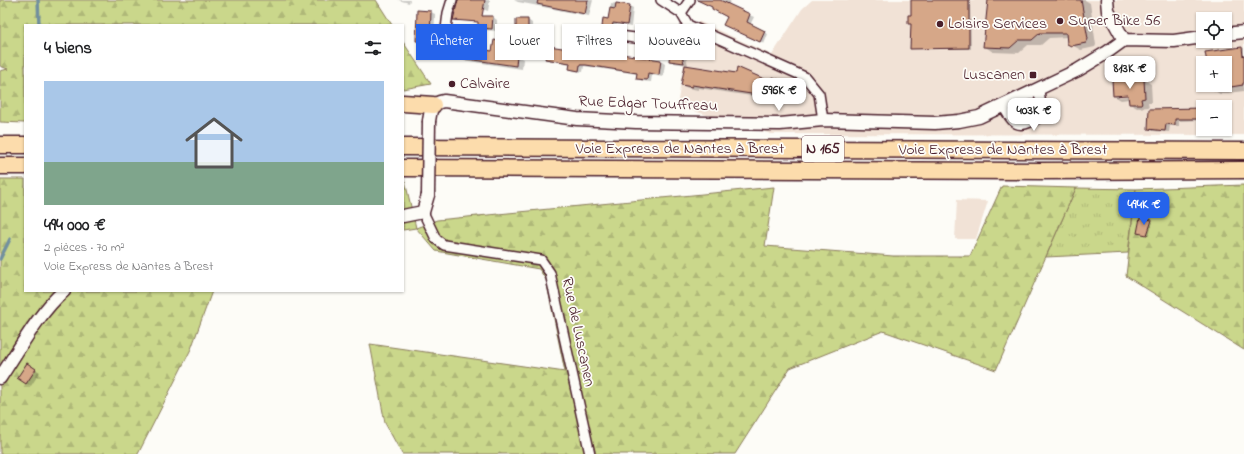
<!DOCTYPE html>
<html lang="fr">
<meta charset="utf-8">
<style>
:root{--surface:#fff;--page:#f2f2f2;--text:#202124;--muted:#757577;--line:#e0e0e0;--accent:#2563eb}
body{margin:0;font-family:"Indie Flower",sans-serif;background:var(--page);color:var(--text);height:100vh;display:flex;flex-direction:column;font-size:15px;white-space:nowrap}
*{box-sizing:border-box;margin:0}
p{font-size:13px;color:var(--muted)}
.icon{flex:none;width:22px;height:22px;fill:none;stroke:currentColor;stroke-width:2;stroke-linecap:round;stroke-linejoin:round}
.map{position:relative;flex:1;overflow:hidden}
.side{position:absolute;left:24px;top:24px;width:380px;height:268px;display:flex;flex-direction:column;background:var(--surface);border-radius:0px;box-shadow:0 1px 3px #0004}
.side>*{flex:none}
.banner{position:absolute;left:416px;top:24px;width:380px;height:36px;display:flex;gap:8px}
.controls{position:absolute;left:1196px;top:12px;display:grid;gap:8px}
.controls a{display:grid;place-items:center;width:36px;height:36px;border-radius:0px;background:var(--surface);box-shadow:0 1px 3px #0004;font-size:20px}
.price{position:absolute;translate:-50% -34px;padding:0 9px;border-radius:8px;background:#fff;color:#222;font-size:13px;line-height:26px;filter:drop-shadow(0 1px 2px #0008)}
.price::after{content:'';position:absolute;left:50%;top:24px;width:12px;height:9px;margin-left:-6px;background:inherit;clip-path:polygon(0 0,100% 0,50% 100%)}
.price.selected{background:var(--accent);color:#fff}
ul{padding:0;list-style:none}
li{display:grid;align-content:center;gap:8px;height:212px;padding:0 20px}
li+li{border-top:1px solid var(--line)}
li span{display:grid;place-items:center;height:124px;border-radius:0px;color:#555}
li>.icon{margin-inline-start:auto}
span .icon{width:72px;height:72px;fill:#fffc;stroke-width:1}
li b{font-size:17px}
h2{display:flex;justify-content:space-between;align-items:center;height:48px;padding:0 20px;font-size:17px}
.chip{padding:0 14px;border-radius:0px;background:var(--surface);box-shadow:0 1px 3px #0004;font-size:14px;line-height:36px}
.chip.selected{background:var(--accent);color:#fff}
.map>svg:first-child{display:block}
.built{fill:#f1e2d6;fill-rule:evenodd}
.grass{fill:url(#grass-tufts);stroke:#8a7b5b}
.forest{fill:url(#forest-firs);stroke:#8a7b5b}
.shadow{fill:#0003;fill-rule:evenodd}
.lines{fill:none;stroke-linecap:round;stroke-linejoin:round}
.stream{stroke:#72909e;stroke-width:3.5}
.building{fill:#d6a788;stroke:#4a1f2b}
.minor-casing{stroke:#4a1f2b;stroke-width:12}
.tertiary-casing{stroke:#4a1f2b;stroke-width:15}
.trunk-casing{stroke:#4a1f2b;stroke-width:19}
.minor{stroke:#fdfcf7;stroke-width:9}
.tertiary{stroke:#fdfcf7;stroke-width:12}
.trunk{stroke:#fcdcac;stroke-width:16}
.tertiary-bridge-casing{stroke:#4a1f2b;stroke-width:15;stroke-linecap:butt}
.tertiary-bridge{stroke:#fdfcf7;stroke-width:12}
.poi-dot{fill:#4a1f2b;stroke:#fdfcf7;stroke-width:1.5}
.labels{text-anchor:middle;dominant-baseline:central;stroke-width:3.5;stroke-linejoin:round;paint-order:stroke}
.shield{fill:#fdfcf7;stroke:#806168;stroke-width:1}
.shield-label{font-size:15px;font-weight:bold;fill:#4a1f2b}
.poi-label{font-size:16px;fill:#4a1f2b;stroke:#fdfcf7;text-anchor:start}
.street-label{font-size:16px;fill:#4a1f2b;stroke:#fdfcf7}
</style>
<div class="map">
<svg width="1244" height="454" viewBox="0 0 1244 454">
<defs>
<pattern id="grass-tufts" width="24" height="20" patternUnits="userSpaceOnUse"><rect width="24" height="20" fill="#cad78b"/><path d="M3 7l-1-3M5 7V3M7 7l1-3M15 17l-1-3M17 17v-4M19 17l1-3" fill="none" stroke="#afb878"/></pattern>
<pattern id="forest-firs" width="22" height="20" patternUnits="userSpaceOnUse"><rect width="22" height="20" fill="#cad78b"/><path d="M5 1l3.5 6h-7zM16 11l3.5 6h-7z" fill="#afb878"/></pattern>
</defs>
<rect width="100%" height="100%" fill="#fdfcf7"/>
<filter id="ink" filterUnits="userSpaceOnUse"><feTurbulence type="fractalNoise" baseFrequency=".025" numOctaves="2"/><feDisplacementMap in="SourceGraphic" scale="8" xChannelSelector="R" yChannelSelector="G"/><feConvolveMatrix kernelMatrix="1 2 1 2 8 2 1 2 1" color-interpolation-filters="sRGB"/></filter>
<g filter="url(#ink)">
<path class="built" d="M812 0H1244V135L771 134 677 106 687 46 698 21 772 55 802 9ZM1203 19H1225V41H1203ZM1203 63H1225V85H1203ZM1203 107H1225V129H1203Z
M957 200 988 201 976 239H955Z"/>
<path class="grass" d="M1076 188 1136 189 1128 253 1046 257Z"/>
<path class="forest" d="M0 0H376L392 25H25V123L0 122V71L8 69 0 66Z
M403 42 431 84 403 89Z
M0 179H25V291H212L191 349 138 454H0Z
M403 181H405L416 228 437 220 774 187 765 246 893 256H970L1002 186 1076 188 996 370 883 331 790 368 735 454H402L385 423 370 344 565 372 546 280 539 269 436 251 416 228 403 230Z
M1244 185V350L1126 276 1136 189Z"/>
<path class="shadow" d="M398 0H410L409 3Z
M475 0H490L488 11 479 8Z
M514 0H593L589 16 518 2Z
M710 0H731L728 5 754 17 750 25 768 34 764 44 729 27V17Z
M912 0H970L971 49H913L911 48 912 24 909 23 912 16Z
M989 0H1085L1090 3 1096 45 1095 47 1081 50 1068 43V37L1049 38 1041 45H1028L1019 53 993 52 984 46Z
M611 3 630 6 633 8 631 27 617 24 616 30 607 29 603 27 609 20Z
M431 12 435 14 434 44 421 43 417 40Z
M493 17 497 20V31L484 30 479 28Z
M528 20 532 23V37H522L517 34Z
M509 44 515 47 514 55 523 59 522 69 462 60 455 56 493 52Z
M679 46 684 49 688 65 674 63 670 60Z
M1244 48V91L1220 94 1211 89V85H1225V63H1208L1206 53Z
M583 50 661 61 665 64 663 77 652 75 651 82 642 81 637 78 638 74 584 66 583 72 574 71 570 69 571 64 551 61 547 59 583 52Z
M1144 80 1151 84 1152 102H1148L1149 107 1137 108 1130 104 1129 99 1121 100 1114 96ZM1133 94V96L1119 97V95Z
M771 83 786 84 792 87 790 91 796 95 790 102 698 88V90L688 88 682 85Z
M1203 109V120L1179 121V126H1170L1169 132 1153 131 1149 129 1150 110Z
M1151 221 1153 222 1149 235 1140 233Z
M27 364 40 372 31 386 18 378Z"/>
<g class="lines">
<path class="stream" d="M38 0 39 25
M0 259 10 239"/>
</g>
<path class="building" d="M458 0H485L482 16H493L492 29 478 28V22L453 20Z
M538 0H588L585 14 537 4Z
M697 0H720L750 14 747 22 765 31 760 42 723 25 727 17 712 9V7Z
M911 0H969V48L910 49 911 24H908V15H911Z
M988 0H1081L1088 39 1086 43 1071 46 1067 44 1066 33H1040L1032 40H1019L1010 48 983 47Z
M616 3 630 5 627 25 613 23 612 29 602 27 603 18 608 19 610 8 615 9Z
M417 10 431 11 430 42 416 41Z
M516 19H528V35H516Z
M494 40 509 43 508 53 517 55 516 66 454 57 456 45 492 51Z
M679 45 684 63 669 61 670 50Z
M549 46 582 51V48L661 60 659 75 648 73 647 80 636 79 637 73 586 65H580L579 71 569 69 570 63 545 59Z
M1242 47 1243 56 1244 55V83H1243V85L1225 88V63H1207L1205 52Z
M685 65 736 73 737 67 771 82 773 77 787 83 785 88 791 91 784 99 692 85V87L681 85Z
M1144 79 1145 98 1141 99 1142 104H1129L1128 95 1113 96 1112 80Z
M1203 108V119H1175V125L1166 124 1165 131 1148 129 1149 109Z
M1140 218 1152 220 1147 235 1137 233Z
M27 363 36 369 26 384 17 378Z"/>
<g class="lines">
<defs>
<path id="minor" d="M661 0 681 13 688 25 805 77 819 94 823 120
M681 13 690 0
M604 34 666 42 679 36 688 25
M443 53 448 13 452 0
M1003 106C1014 125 1017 130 1038 118L1041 107 1039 89
M423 212 436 239 444 245 541 260 550 273 590 454"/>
<path id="tertiary" d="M1107 0 1108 11 1124 40
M1225 34 1244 32
M429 121C431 109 431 103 444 101L577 119 636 122 780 124 823 120 935 123 959 121 979 117 1078 70 1106 53 1124 40 1174 41 1203 37
M403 216 423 212 428 195
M0 378C18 351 40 311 64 291"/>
<path id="trunk" d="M403 103 433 105
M0 145H25
M403 147 1244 151
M0 166H25
M403 168 1041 171 1244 170"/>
</defs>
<use href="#minor" class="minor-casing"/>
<use href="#tertiary" class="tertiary-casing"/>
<use href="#trunk" class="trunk-casing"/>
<use href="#minor" class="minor"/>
<use href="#tertiary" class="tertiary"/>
<use href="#trunk" class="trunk"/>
<defs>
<path id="tertiary-bridge" d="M428 195 429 121"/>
</defs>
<use href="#tertiary-bridge" class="tertiary-bridge-casing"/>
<use href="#tertiary-bridge" class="tertiary-bridge"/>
</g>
</g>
<g class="poi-dot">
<circle cx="1060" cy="21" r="4"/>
<circle cx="940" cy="24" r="4"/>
<rect x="1029" y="71" width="8" height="8" rx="2"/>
<circle cx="452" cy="84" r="4"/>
</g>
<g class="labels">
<rect class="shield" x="802" y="136" width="42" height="26" rx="3"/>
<g class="shield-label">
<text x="823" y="149">N 165</text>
</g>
<g class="poi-label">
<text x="1068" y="21">Super Bike 56</text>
<text x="948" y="24">Loisirs Services</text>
<text x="1025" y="75" text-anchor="end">Luscanen</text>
<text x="460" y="84">Calvaire</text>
</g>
<g class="street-label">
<text transform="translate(648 104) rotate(2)">Rue Edgar Touffreau</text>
<text x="680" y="149">Voie Express de Nantes à Brest</text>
<text x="1003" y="150">Voie Express de Nantes à Brest</text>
<text transform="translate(578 332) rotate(78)">Rue de Luscanen</text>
</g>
</g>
</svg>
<div class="controls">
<a><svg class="icon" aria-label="locate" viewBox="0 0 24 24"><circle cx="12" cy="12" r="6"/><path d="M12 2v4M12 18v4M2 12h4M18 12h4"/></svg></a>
<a>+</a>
<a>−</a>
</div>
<b class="price" style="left:1130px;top:90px">813K €</b>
<b class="price" style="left:779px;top:112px">596K €</b>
<b class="price" style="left:1034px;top:132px">403K €</b>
<b class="price selected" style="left:1144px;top:226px">494K €</b>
<div class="banner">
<a class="chip selected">Acheter</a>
<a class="chip">Louer</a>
<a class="chip">Filtres</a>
<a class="chip">Nouveau</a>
</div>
<section class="side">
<h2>4 biens<svg class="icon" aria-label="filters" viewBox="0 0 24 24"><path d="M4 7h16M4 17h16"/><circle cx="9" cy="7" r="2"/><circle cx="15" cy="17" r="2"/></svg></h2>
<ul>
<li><span style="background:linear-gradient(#a9c7e8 65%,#7fa58c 0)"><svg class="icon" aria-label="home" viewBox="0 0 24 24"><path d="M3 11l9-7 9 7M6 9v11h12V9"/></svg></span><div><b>494 000 €</b><p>2 pièces · 70 m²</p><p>Voie Express de Nantes à Brest</p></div></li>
</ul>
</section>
</div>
